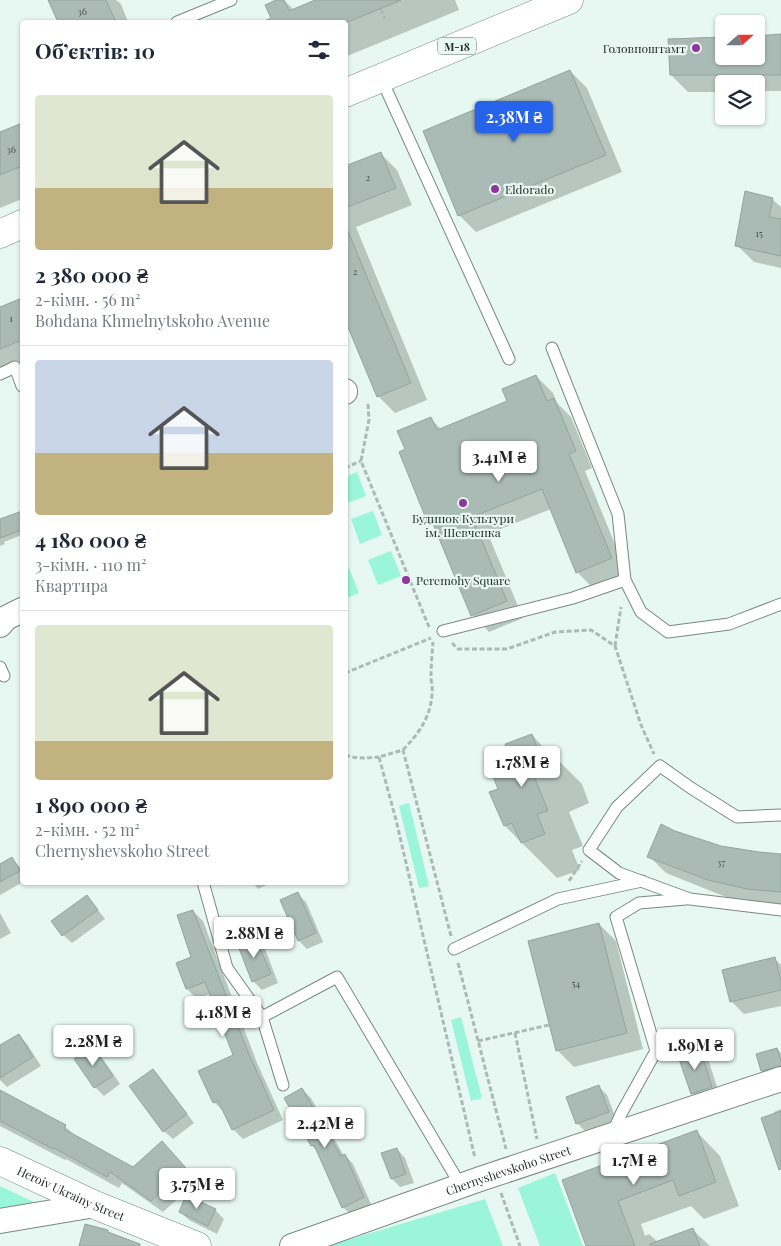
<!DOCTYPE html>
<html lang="uk">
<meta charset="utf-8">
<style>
:root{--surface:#fff;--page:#f6f6f7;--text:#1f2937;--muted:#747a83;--line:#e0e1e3;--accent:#2563eb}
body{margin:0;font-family:"Playfair Display",serif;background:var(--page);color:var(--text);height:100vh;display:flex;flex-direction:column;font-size:19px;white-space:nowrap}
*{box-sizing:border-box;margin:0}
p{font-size:16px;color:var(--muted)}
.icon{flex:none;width:28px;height:28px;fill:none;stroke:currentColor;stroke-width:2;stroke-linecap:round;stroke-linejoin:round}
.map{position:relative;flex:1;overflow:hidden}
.side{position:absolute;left:20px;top:20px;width:328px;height:865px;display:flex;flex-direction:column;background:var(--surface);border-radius:5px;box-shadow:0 1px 4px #0004}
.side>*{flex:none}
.needle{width:32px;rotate:69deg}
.buttons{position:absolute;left:715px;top:15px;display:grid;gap:10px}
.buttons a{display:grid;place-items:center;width:50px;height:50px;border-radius:5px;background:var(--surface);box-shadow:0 1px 4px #0004;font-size:25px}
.price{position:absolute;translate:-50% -42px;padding:0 11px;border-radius:5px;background:#fff;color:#222;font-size:16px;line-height:32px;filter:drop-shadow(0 1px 2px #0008)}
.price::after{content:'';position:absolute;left:50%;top:30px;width:15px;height:11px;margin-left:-8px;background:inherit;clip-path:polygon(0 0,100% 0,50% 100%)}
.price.selected{background:var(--accent);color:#fff}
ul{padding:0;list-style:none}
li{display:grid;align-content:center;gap:10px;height:265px;padding:0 15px}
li+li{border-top:1px solid var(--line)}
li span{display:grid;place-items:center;height:155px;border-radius:5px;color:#555}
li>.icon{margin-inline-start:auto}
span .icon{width:90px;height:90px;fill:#fffc;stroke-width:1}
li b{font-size:21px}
h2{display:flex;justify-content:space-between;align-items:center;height:60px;padding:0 15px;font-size:21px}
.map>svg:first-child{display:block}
.green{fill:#9bf5d8}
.shadow{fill:#0003}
.building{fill:#aabbb5;stroke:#93a49e}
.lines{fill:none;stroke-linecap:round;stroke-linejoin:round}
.service-casing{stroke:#788983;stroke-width:13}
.minor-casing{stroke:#788983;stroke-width:26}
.secondary-casing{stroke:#788983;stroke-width:29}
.trunk-casing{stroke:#788983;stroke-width:29}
.path{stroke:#abbab4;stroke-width:3;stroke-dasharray:5 2.5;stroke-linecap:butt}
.service{stroke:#fff;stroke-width:11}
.minor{stroke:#fff;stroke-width:24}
.secondary{stroke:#fff;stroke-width:28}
.trunk{stroke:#fff;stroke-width:28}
.poi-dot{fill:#90349f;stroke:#e6f8f1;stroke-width:2}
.labels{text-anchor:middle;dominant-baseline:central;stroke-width:4.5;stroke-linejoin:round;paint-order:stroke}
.number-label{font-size:10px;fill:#48504e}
.shield{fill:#e6f8f1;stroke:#606a66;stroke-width:1}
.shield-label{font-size:11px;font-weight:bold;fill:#272d2b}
.poi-label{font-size:12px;fill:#272d2b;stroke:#e6f8f1;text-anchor:start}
.street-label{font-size:12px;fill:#272d2b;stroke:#e6f8f1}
</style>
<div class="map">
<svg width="781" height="1246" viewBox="0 0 781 1246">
<rect width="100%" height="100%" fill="#e6f8f1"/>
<path class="green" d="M357 472 366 496 345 504V477Z
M373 511 382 535 360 544 351 519Z
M391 551 401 576 378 585 368 560Z
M349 568 359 593 345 599V570Z
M409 803 429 886 419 888 399 806Z
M461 1017 482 1098 471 1101 451 1020Z
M555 1173 583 1246H540L518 1188Z
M0 1186 36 1203 0 1210Z
M485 1199 503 1246H327Z"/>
<path class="shadow" d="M52 0H116L121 4 128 22H59L50 1Z
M279 0H284L294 10 318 0H455L459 10 345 57V22H272H274L267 5Z
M781 36V91H756V84H724V92H688L671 75 724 56H756Z
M570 71 587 88 622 172 476 232 459 215Z
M22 124V199L0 208V133Z
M380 153 397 170 412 205 356 227 427 400 395 413 378 396 345 316V168Z
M772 199 781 207V268L754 262 737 245Z
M22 299V364L0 374V308Z
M536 376 553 393 557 403 571 417 592 468 585 471 628 576 594 589 577 572 551 509 488 534 523 618 489 632 473 615 437 529 428 520 407 450 431 419 442 430 509 402Z
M21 513 22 514V535L4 542 5 544 0 546V521Z
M532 735 545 749 546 748 582 784 589 803 569 812 583 846 572 850 580 870 557 878 505 826 499 789 513 763Z
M675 832 721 848 781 855V907L765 905 726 897 666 873 649 856Z
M12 859 20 867 22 871 23 882 0 895V865Z
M252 882H273L258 889Z
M297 893 306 902 323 942 307 949 299 941Z
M87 897 95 906 105 919 72 943 63 935Z
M193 911 203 921 257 1063 283 1120 243 1139 233 1129 224 1112 214 1102 234 1056 210 994 197 999 187 989 192 958Z
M0 913 11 933 0 939Z
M599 924 616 941 643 1049 574 1067 557 1050Z
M255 937 264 946 278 983 262 990 253 981Z
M775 959 781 965V1006L744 1014 731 1001Z
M19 1035 27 1044 41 1066 7 1087 0 1080V1047Z
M92 1048 101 1056 120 1084 104 1096 95 1087Z
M777 1049 781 1053V1076L771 1079 762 1071Z
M700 1050 708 1059 720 1096 700 1102 692 1094Z
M153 1070 161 1079 194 1123 173 1139 164 1131Z
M599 1087 607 1095 617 1121 586 1132 577 1123Z
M302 1089 311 1098 344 1156 345 1155 353 1164 372 1206 351 1215 343 1207 318 1152 312 1146Z
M0 1093 65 1126 76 1137 133 1168 162 1142 195 1178V1183L163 1212 122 1183 119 1188 66 1159 65 1160 0 1126Z
M781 1109V1168L774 1112Z
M697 1132 720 1156 739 1206 704 1219 691 1206 641 1224 645 1236 649 1234 658 1242 693 1230 710 1246H587L563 1181Z
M397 1149 405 1158 414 1183 400 1187 392 1179Z
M215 1210 224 1219 217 1234 189 1220 180 1212Z"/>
<path class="building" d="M48 0H106L116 22H58Z
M276 0H284L289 11 315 0H401L348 22H262L271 18 265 5Z
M781 34V75H670L668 39 724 37V56H756V36Z
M570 70 606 155 458 216 423 131Z
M22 123V166L0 175V132Z
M381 152 396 188 345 208V166Z
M745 191 773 198 769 217 781 219V256L735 246Z
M345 224 411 383 377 397 345 320Z
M22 298V340L0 349V307Z
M536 375 547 401 554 398 576 451 569 454 612 558 576 573 542 489 472 517 507 601 471 616 431 519 427 521 399 452 405 449 397 431 431 417 437 430 507 401 502 389Z
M22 511V530L0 538V519Z
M532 734 538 750 546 747 554 767 534 776 548 811 537 814 545 834 521 843 512 823 504 826 489 792 498 789 490 769 512 762 505 744Z
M661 824 675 831 721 846 759 852 781 854V892L747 889 708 880 647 857Z
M12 857 20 871 0 882V864Z
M298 892 316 933 298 941 280 900Z
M87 895 98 910 62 936 51 921Z
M193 910 248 1052 274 1110 232 1130 218 1101 213 1103 198 1071 233 1055 205 982 186 989 176 963 191 957 177 915Z
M599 923 627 1033 556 1051 528 941Z
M255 936 271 974 252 982 237 943Z
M775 957 781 981V990L730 1002 722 970Z
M19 1034 33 1057 0 1078V1045Z
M92 1046 113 1076 94 1088 74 1059Z
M777 1048 781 1061V1066L761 1071 756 1054Z
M700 1049 712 1087 691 1094 678 1056Z
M153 1069 187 1114 163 1132 129 1086Z
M599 1085 609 1112 576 1124 566 1097Z
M302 1088 341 1156 345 1154 364 1197 342 1208 314 1145 311 1146 284 1098Z
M0 1090 66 1125 64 1129 133 1167 162 1141 186 1168 151 1201 110 1172 107 1177 54 1148 53 1149 0 1121Z
M781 1111V1169L779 1170 761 1118Z
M697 1130 716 1182 679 1196 673 1180 618 1201 635 1246H586L562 1180Z
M397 1148 406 1174 391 1179 381 1153Z
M186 1195 216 1209 208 1226 179 1212Z
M85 1224 108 1230V1232L140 1244V1246H79Z
M693 1228 700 1246H650V1244Z"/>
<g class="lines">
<defs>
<path id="service" d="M177 22 231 0
M381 78 509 359
M0 374 15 367 22 386
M625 580 641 612 668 632 729 624 781 604
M443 631 573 598 625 580 618 514 552 348
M0 667 4 676
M781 815 737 817 691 788 660 766 617 807 589 850 619 873 690 899 781 910
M203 882 227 968 262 1017 337 977 461 1186
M454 949 558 899 642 881
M262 1017 283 1085
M612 1134 622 1112 656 1051 616 917 639 903 686 899"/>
<g id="minor">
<path d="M345 391V392"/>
<path d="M0 625 6 618 22 610"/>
<path d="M0 1221 95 1205"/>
<path id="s1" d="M292 1246 480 1179 781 1079"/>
</g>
<g id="secondary">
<path id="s2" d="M0 1161 95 1205 197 1246"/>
</g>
<path id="trunk" d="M345 93 569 0
M0 234 22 224"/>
</defs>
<use href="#service" class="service-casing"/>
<use href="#minor" class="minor-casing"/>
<use href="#secondary" class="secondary-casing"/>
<use href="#trunk" class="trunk-casing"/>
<path class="path" d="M381 9 385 19
M368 404 369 420 361 461 429 627
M345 468 361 461
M452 643 458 649H507L555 632 591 630 615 646 641 725 654 754
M615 646 621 607
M345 673 431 638
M403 750C419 733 431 717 432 693 433 688 431 682 431 677 431 666 432 654 433 642
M345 755C357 759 367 758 379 757
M569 881 582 861
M451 936 403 750 379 757 396 820 475 1158
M458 963 506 1149
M515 1033 537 1139
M478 1041 549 1025
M501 1193 520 1246"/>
<use href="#service" class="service"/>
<use href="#minor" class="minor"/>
<use href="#secondary" class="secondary"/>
<use href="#trunk" class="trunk"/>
</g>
<g class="poi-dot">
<circle cx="696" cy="48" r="5"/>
<circle cx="495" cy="189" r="5"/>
<circle cx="463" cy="503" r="5"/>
<circle cx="406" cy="580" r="5"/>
</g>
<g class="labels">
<g class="number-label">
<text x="82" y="11">36</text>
<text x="11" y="149">36</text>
<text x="368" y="177">2</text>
<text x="759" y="233">15</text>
<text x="355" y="271">2</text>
<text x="11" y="318">1</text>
<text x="721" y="862">37</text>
<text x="576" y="983">54</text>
</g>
<rect class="shield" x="438" y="37.5" width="38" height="17" rx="4"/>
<g class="shield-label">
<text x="457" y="46">М-18</text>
</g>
<g class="poi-label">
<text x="686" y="48" text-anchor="end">Головпоштамт</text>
<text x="505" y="189">Eldorado</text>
<text x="463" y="518" text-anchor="middle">Будинок Культури<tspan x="463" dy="14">ім. Шевченка</tspan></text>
<text x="416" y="580">Peremohy Square</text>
</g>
<g class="street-label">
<text stroke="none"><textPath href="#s1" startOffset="229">Chernyshevskoho Street</textPath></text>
<text stroke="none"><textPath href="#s2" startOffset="78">Heroiv Ukrainy Street</textPath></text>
</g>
</g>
</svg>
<div class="buttons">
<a><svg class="needle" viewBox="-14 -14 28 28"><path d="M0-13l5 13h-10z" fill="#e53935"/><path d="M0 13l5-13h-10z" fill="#747a83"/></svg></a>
<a><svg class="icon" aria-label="layers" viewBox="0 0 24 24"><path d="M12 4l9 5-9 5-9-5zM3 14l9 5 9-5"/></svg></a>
</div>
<b class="price selected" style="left:514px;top:143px">2.38M ₴</b>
<b class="price" style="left:499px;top:483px">3.41M ₴</b>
<b class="price" style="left:522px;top:788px">1.78M ₴</b>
<b class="price" style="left:254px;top:959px">2.88M ₴</b>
<b class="price" style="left:223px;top:1038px">4.18M ₴</b>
<b class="price" style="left:93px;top:1067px">2.28M ₴</b>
<b class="price" style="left:695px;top:1071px">1.89M ₴</b>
<b class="price" style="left:325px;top:1149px">2.42M ₴</b>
<b class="price" style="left:634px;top:1186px">1.7M ₴</b>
<b class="price" style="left:197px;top:1210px">3.75M ₴</b>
<section class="side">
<h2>Об’єктів: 10<svg class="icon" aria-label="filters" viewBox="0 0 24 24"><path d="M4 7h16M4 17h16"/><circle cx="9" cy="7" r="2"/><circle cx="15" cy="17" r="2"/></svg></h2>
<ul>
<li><span style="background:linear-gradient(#dfe7d0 60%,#c2b280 0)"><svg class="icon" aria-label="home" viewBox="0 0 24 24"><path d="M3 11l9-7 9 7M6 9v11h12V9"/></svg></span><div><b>2 380 000 ₴</b><p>2-кімн. · 56 m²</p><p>Bohdana Khmelnytskoho Avenue</p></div></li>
<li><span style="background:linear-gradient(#c9d6e8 60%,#c2b280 0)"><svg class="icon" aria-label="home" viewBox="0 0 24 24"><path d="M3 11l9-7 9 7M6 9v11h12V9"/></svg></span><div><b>4 180 000 ₴</b><p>3-кімн. · 110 m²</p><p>Квартира</p></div></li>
<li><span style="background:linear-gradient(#dfe7d0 75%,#c2b280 0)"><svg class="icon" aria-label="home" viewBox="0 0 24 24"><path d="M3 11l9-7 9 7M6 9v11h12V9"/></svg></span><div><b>1 890 000 ₴</b><p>2-кімн. · 52 m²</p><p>Chernyshevskoho Street</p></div></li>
</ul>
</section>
</div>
